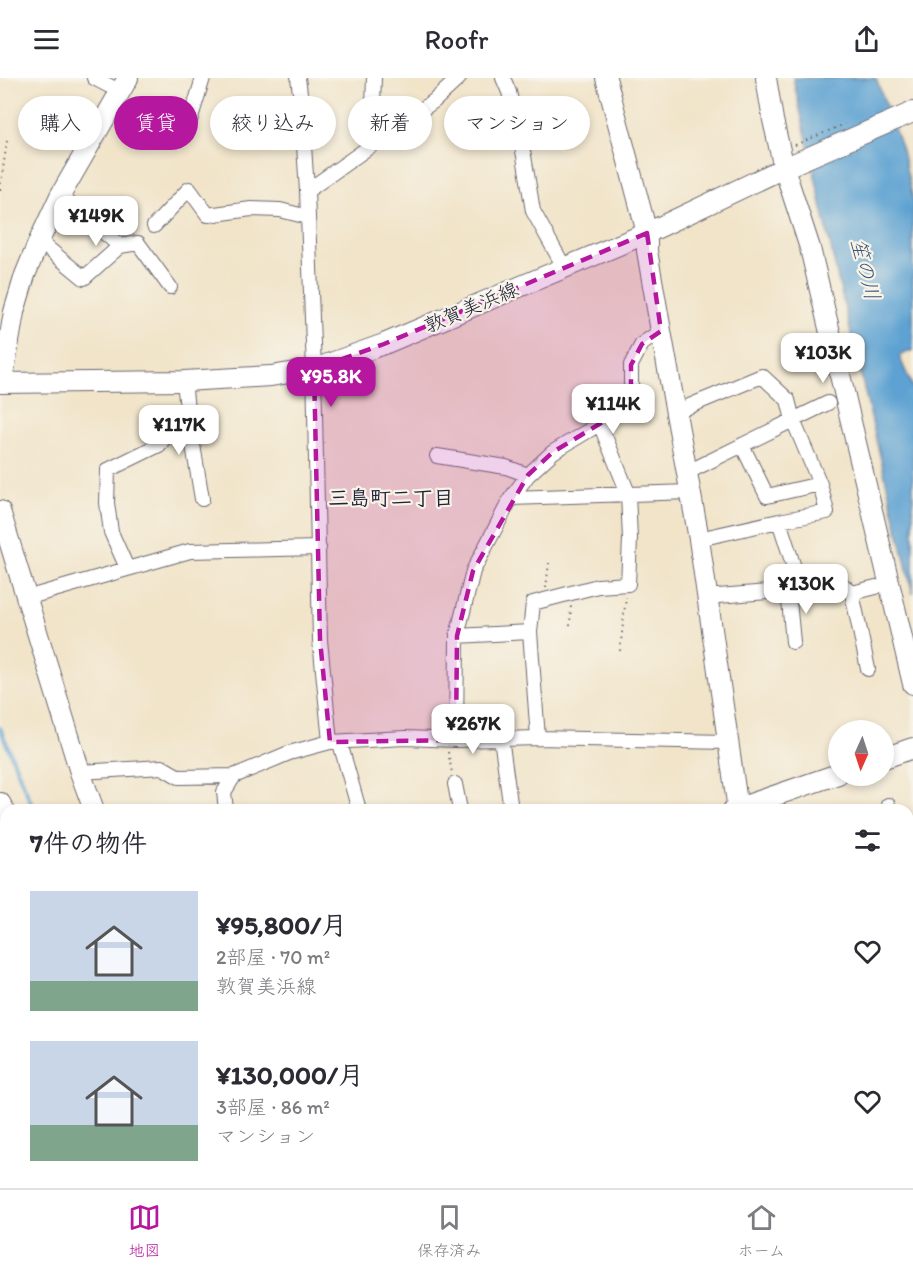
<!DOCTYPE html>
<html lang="ja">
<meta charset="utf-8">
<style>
:root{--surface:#fff;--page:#f2f2f3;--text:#2b2b33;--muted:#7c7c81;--line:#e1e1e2;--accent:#b5179e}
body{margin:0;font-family:Itim,"Klee One",sans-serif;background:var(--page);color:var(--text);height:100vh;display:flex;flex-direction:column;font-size:22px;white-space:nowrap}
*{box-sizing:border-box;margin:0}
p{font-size:20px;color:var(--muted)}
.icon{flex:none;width:33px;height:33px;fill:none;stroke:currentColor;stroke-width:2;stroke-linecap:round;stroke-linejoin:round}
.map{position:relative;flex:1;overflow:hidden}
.panel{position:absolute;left:0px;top:726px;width:914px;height:384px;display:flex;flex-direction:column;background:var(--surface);border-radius:18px 18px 0 0;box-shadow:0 3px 9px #0003}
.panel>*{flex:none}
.guide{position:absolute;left:18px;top:18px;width:600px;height:54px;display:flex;gap:12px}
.needle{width:39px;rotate:183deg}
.tools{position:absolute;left:828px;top:642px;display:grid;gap:12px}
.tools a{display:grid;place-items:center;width:66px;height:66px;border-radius:50%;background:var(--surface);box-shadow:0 3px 9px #0003;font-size:30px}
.price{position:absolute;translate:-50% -51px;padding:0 14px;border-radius:12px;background:#fff;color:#222;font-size:20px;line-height:39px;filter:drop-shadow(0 2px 3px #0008)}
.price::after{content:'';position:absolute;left:50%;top:36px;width:18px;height:14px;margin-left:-9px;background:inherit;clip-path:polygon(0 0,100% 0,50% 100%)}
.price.active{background:var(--accent);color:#fff}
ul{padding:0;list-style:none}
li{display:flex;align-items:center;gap:18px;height:150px;padding:0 30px}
li span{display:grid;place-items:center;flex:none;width:168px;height:120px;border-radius:0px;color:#555}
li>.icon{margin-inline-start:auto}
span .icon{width:72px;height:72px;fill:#fffc;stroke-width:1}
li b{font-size:26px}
h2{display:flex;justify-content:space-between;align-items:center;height:72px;padding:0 30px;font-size:26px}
.tag{padding:0 21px;border-radius:27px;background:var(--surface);box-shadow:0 3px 9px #0003;font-size:21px;line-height:54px}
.tag.active{background:var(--accent);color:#fff}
header{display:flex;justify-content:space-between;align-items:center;height:78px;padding:0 30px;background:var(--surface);font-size:27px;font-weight:600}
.dock{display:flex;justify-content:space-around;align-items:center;height:84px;border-top:2px solid var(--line);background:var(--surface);font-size:16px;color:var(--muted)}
.dock a{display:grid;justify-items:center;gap:3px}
.dock .active{color:var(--accent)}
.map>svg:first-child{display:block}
.water{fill:#5da2d2;stroke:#406286;stroke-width:1.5}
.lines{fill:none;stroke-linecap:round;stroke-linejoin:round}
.stream{stroke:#5da2d2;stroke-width:4}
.street-casing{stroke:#6a666d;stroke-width:16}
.secondary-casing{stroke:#6a666d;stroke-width:22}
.path{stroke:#6a666d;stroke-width:2;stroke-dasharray:1.5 4.5;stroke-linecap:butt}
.street{stroke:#fff;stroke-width:14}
.secondary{stroke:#fff;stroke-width:20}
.marked{fill:#b5179e;fill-opacity:0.2;stroke:#b5179e;stroke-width:4.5;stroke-dasharray:12 8;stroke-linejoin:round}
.labels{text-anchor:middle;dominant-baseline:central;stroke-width:4.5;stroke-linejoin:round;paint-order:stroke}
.street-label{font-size:20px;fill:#22223b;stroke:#f7f3e8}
.water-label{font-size:21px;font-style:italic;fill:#3a5577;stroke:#f7f3e8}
.neighbourhood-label{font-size:21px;font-weight:bold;fill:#22223b;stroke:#f7f3e8}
</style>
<header><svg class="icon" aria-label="menu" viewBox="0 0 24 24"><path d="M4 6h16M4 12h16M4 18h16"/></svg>Roofr<svg class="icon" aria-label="share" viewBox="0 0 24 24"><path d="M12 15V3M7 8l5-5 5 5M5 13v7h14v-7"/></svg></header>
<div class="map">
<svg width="913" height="1110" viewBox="0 0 913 1110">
<rect width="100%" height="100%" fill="#f7f3e8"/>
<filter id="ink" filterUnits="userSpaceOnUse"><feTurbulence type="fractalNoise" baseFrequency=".0167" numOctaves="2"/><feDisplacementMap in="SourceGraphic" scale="12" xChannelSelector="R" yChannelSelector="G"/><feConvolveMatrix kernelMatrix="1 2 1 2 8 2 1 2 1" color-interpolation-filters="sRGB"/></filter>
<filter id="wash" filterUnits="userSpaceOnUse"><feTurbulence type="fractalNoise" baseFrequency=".008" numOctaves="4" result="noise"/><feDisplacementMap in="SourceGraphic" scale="24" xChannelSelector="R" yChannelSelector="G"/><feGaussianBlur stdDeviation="1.35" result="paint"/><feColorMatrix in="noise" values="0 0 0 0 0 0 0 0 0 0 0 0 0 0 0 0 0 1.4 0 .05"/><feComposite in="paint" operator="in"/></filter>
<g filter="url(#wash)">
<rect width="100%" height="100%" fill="#f1e4c9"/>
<path class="water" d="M793 0H876L902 72 913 121V273L912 272 899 278 913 310V516L837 197Z"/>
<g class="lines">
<path class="stream" d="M0 650 34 732 80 730 81 732
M177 1104 178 1110"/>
</g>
</g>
<g filter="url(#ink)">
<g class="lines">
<defs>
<path id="street" d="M94 0 119 13
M298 0 301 22 307 113 314 291 320 562 330 664
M374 0 373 26 389 55
M503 0 509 14 524 78 533 133 564 189
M186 56 203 0
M307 113 434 23 459 0
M154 148 189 111 208 137 251 131 280 132 308 139
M39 163 84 200 120 168 60 118
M120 168 138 165 170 209
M187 331 202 421
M675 334 762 298 788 322 793 342 828 325
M742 367 767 418 820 406
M437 378 506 389 528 397
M686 395 793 342 820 406 827 434 779 443 699 461
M511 420 528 397 553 374 631 327V287L642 266 661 253
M779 443 801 511
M127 490 111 454 107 425 108 392 159 367 187 331 184 303
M788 512 793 564
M852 515 876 509
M706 519 844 508 852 515 868 591
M26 520 190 473 319 470
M530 554 533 525 598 508 628 506 630 461 628 415 600 346
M457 558 530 554 538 660
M501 660 511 732
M456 662 457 558 473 493 511 420 690 414
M340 665 359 732
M80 694 162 689 179 699 234 698
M455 706 460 732
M226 732 224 714 234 698 289 675 330 664 405 660 456 662 538 660 727 664
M888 732V727
M908 925 913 924
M908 1013 913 1012
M0 1076 6 1077
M908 1078 913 1077
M38 1104V1110
M292 1104 293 1110
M890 1104 891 1110"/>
<path id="secondary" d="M606 0 647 155V173L661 253 699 461 738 732
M766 0 773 42 784 90 810 170 913 606
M0 305 184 303 271 298 314 291 384 266 647 155 784 90 913 34
M2 305 14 234 25 197 39 163 60 118 128 0
M0 433 80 694 94 732
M884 680 913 670
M0 725 6 735
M733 732 838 696
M0 907H6
M135 1104 137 1110
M195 1104 196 1110
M799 1104 800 1110"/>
</defs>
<use href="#street" class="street-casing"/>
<use href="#secondary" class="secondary-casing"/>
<path class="path" d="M795 67 845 46
M0 112 7 63
M546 510 549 485
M570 548 571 527
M620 573 626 519
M448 674 452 695"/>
<use href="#street" class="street"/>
<use href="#secondary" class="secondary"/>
</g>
</g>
<path class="marked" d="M647 155 661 253 642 266 631 287V327L553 374 528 397 473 493 457 558 456 662 330 664 320 562 314 291 384 266Z"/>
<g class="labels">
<g class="street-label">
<text transform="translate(471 229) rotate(-23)">敦賀美浜線</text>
</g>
<g class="water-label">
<text transform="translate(866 191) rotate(76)">笙の川</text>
</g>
<g class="neighbourhood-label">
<text x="391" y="419">三島町二丁目</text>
</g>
</g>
</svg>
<div class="tools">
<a><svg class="needle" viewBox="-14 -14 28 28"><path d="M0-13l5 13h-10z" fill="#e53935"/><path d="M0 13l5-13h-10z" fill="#7c7c81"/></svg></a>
</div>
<b class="price" style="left:96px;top:169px">¥149K</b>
<b class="price" style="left:823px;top:306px">¥103K</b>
<b class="price active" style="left:331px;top:330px">¥95.8K</b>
<b class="price" style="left:613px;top:357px">¥114K</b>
<b class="price" style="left:179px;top:378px">¥117K</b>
<b class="price" style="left:806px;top:537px">¥130K</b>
<b class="price" style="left:473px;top:677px">¥267K</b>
<div class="guide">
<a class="tag">購入</a>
<a class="tag active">賃貸</a>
<a class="tag">絞り込み</a>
<a class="tag">新着</a>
<a class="tag">マンション</a>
</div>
<section class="panel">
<h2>7件の物件<svg class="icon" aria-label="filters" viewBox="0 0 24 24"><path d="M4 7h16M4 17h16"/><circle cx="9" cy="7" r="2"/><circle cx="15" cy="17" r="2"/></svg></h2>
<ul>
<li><span style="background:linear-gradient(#c9d6e8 75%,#7fa58c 0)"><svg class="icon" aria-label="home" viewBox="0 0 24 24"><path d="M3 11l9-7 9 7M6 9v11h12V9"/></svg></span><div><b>¥95,800/月</b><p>2部屋 · 70 m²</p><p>敦賀美浜線</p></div><svg class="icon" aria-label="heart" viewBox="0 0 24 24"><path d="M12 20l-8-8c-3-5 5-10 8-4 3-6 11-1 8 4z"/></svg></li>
<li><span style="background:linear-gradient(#c9d6e8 70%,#7fa58c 0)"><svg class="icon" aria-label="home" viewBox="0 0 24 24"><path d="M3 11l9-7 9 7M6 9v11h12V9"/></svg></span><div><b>¥130,000/月</b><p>3部屋 · 86 m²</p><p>マンション</p></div><svg class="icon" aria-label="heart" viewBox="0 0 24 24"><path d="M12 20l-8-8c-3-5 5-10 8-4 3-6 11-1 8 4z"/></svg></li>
</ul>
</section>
</div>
<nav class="dock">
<a class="active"><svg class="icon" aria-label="map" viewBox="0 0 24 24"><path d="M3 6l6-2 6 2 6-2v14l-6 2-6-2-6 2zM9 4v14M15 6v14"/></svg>地図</a>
<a><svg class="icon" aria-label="saved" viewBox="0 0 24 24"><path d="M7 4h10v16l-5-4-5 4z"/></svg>保存済み</a>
<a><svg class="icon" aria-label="home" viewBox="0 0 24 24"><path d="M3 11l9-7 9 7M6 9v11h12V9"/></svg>ホーム</a>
</nav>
